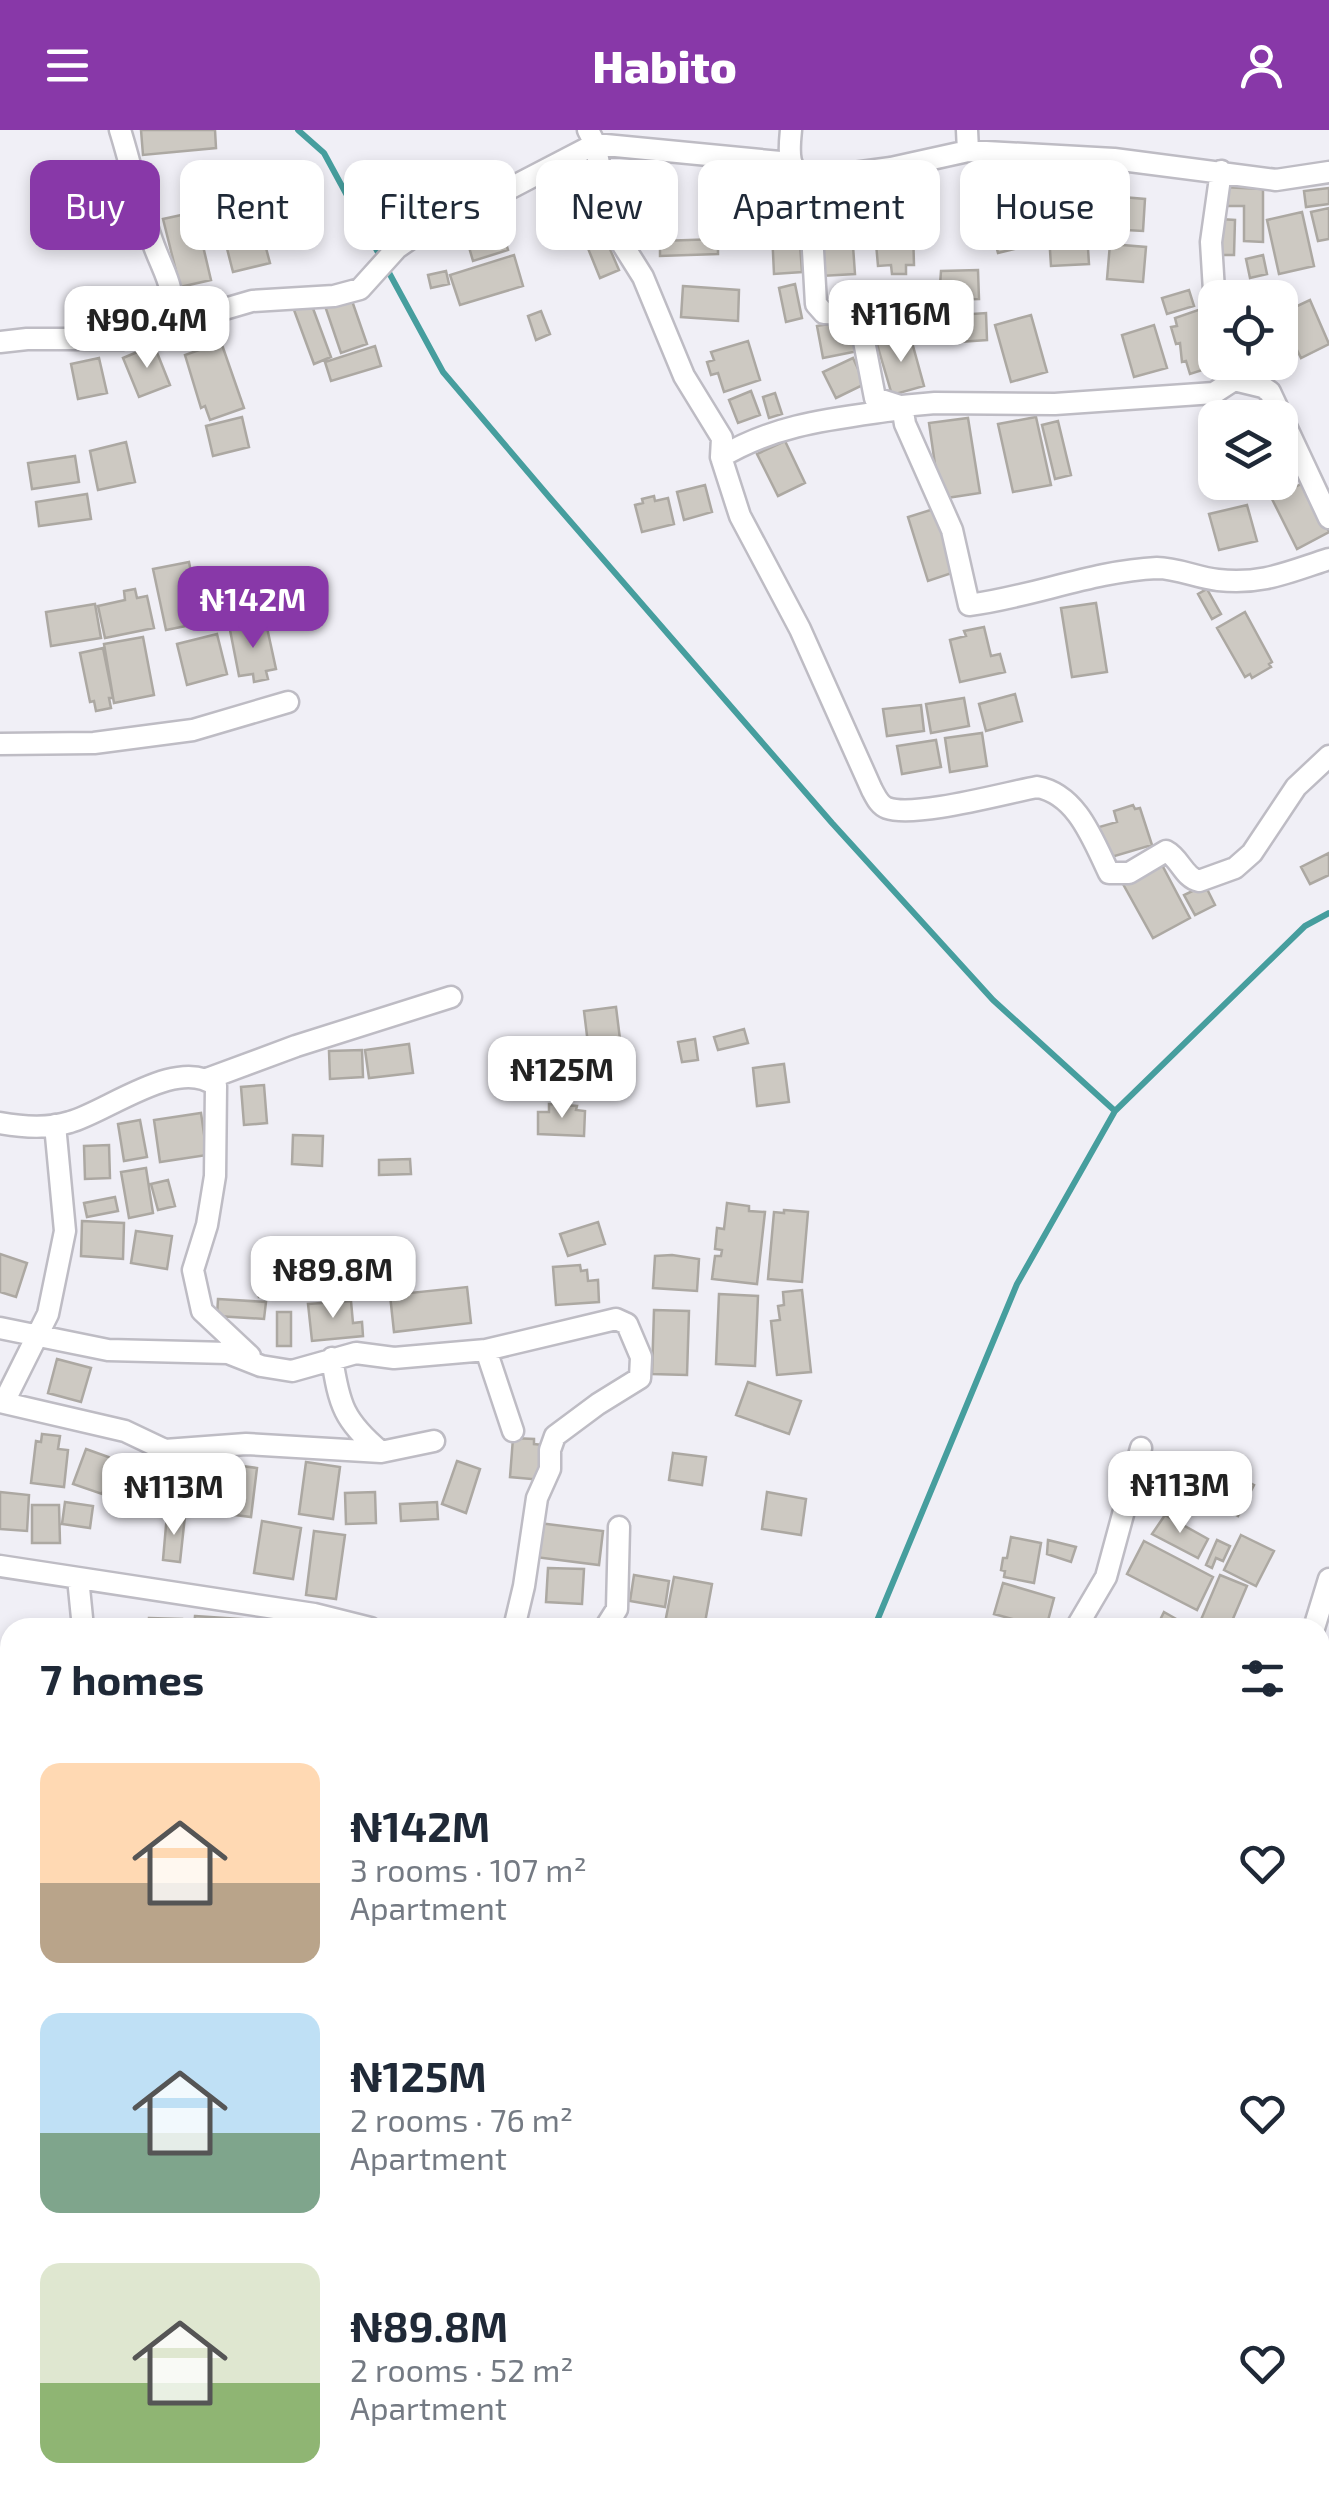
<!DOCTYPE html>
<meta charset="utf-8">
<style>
:root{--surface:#fff;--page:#f2f2f3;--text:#1f2937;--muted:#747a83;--accent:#8838a8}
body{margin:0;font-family:"Exo 2",sans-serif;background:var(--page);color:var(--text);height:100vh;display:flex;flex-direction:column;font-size:38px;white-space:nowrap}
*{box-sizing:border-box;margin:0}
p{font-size:32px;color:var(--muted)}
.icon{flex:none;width:55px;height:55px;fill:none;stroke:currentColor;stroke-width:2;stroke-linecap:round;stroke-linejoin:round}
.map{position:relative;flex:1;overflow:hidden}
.details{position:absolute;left:0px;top:1488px;width:1330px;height:892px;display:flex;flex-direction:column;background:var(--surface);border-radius:30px 30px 0 0;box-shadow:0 5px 15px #0003}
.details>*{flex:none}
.hud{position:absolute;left:30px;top:30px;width:1270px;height:90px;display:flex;gap:20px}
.controls{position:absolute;left:1198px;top:150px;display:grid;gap:20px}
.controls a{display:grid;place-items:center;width:100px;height:100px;border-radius:20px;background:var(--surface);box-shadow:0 5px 15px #0003;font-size:50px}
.price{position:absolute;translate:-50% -85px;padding:0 22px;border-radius:20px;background:#fff;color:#222;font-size:32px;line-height:65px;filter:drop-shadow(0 2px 5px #0008)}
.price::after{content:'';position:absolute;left:50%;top:60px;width:30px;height:22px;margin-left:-15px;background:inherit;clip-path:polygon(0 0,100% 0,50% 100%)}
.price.active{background:var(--accent);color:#fff}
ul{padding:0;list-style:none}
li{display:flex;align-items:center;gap:30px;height:250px;padding:0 40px}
li span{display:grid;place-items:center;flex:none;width:280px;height:200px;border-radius:20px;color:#555}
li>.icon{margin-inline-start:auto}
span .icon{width:120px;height:120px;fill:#fffc;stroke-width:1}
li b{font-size:42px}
h2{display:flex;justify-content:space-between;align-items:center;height:120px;padding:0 40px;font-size:42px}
.tag{padding:0 35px;border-radius:20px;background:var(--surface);box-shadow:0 5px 15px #0003;font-size:35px;line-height:90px}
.tag.active{background:var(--accent);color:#fff}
header{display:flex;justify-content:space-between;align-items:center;height:130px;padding:0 40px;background:var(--accent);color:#fff;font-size:45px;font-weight:800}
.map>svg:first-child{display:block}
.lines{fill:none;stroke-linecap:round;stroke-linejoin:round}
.stream{stroke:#469e9e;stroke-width:6}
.building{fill:#cdc9c2;stroke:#aca8a2;stroke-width:2.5}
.minor-casing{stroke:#bebcc4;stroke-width:25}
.minor{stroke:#fff;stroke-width:20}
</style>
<header><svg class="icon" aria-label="menu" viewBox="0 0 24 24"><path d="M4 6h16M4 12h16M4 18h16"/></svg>Habito<svg class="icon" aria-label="person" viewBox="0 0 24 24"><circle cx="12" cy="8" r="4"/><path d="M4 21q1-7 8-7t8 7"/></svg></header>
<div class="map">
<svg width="1329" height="2378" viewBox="0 0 1329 2378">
<rect width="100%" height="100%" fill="#f0eff6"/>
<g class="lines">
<path class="stream" d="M298 0 324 23 381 128
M387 139 443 242 550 368 832 693 993 870 1115 981
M874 1498 1017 1154 1115 981 1305 796 1329 783
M178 2378 185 2370"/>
</g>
<path class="building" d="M141 0H215L216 18 143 25Z
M741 31 750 69 731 74 721 36Z
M1049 49 1085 50V66H1048Z
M287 55 295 80 266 89 258 64Z
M1221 57 1263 59V112L1244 111V76H1221Z
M1329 58V74L1306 77 1304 61Z
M252 66 270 133 233 142 222 99 216 101 213 88 219 86 216 75Z
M912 66 914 135H906V144H892L891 135 878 136 872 68Z
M1110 66 1145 69 1143 101 1108 99Z
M495 76 508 120 473 131 460 86Z
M1329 78V109L1318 111 1311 82Z
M195 82 211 150 180 157 163 89Z
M1302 82 1314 136 1279 144 1267 90Z
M1086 87 1089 134 1051 136 1048 89Z
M851 88 855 144 821 146 817 90Z
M1006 88 1014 119 998 123 990 93Z
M1220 89 1235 90 1234 125H1219Z
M799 101 802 142 774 144 772 102Z
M603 103 619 140 600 148 585 111Z
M718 109V124L660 126V111Z
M1110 114 1146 117 1143 152 1107 149Z
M514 125 523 156 460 175 450 145Z
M1263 125 1267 144 1250 148 1246 129Z
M978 140 979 169 939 170 941 141Z
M446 141 449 154 431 158 428 145Z
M795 154 802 188 786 192 779 158Z
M683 156 739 160 738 191 681 187Z
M1189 160 1194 176 1167 184 1162 168Z
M350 165 367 214 341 223 324 173Z
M1310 170 1329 214 1301 228 1294 214 1290 215 1280 194 1284 191 1280 184Z
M311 173 331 227 314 234 294 180Z
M1201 179 1218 235 1190 244 1186 231 1182 232 1180 213 1176 214 1171 197 1177 196 1175 188Z
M541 181 550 204 536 210 528 186Z
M986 183 987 210 944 213 943 186Z
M1031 185 1047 242 1011 252 995 195Z
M851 190 858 221 823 228 817 196Z
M1154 195 1167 238 1134 247 1122 205Z
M910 205 924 256 892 265 877 214Z
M748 211 760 250 724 262 718 243 711 245 707 232 714 230 711 222Z
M221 212 244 278 210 290 205 276 201 278 185 225Z
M154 215 170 255 139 267 123 228Z
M375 216 381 236 331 251 325 232Z
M99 228 107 263 78 269 71 234Z
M853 228 865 254 836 268 823 242Z
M751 261 760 285 738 293 729 270Z
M775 263 782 284 769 288 763 267Z
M242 287 249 317 213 326 206 296Z
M1036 287 1051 355 1013 362 998 294Z
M968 288 980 363 940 369 929 293Z
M1058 291 1071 345 1055 349 1042 295Z
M785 311 805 353 778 366 757 324Z
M126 312 135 352 98 360 90 321Z
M75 326 79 352 32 359 28 333Z
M1305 352 1329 402 1297 419 1272 369Z
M705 355 712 382 684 390 677 362Z
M87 364 91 389 39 396 36 372Z
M654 366 655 371 668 368 674 394 642 402 635 375 643 373 642 369Z
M1247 375 1257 411 1219 420 1209 384Z
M937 378 958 441 928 451 908 387Z
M189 432 201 493 166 500 153 439Z
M262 445 272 482 228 495 217 458Z
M135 459 137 468 147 466 154 498 105 508 98 476 125 470 124 461Z
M1207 459 1221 484 1212 489 1198 464Z
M1096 473 1107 542 1072 547 1061 478Z
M95 474 101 508 51 516 46 482Z
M1245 482 1272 532 1269 534 1271 537 1252 548 1250 544 1245 547 1217 498Z
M266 493 276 539 266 541 268 549 254 552 253 544 239 546 230 500Z
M984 497 991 526 1000 524 1005 542 960 552 950 510 966 506 964 501Z
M217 504 227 544 187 555 177 514Z
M143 507 154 565 114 573 104 514Z
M103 518 113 568H109L111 578 96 581 94 571 90 572 80 523Z
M1015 564 1022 591 986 601 979 574Z
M964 568 969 596 931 603 926 574Z
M921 575 924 601 887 606 883 579Z
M982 603 987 636 950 642 945 608Z
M936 610 941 637 902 644 897 616Z
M1133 675 1135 679 1140 678 1152 715 1108 728 1099 697 1117 692 1114 681Z
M1329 723V745L1310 754 1301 737Z
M1161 733 1190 788 1153 808 1123 754Z
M1205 755 1215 775 1195 785 1184 765Z
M616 877 620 909 588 914 584 881Z
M744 899 748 913 718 920 714 907Z
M695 909 698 930 682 932 678 912Z
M409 914 413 943 369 948 365 920Z
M362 920 363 947 330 949 329 921Z
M784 934 789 972 757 976 753 938Z
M264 955 267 993 244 995 241 957Z
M549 974 577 976 576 980 585 981 584 1006 538 1004V982H549Z
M201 983 207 1025 160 1032 154 990Z
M140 990 147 1027 124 1031 118 994Z
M293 1005 323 1006 322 1036 292 1034Z
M109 1015 110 1048 85 1049 84 1016Z
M410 1029 411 1044 379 1045V1030Z
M146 1038 153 1083 129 1088 121 1042Z
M168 1050 175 1076 158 1080 151 1054Z
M115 1067 118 1081 87 1087 84 1073Z
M727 1073 749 1076V1081L765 1082 757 1154 712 1149 715 1126H721L722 1120 715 1119 717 1098 724 1099Z
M784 1080 808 1082 802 1152 768 1149 774 1082 784 1083Z
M82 1091 124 1093 123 1129 81 1126Z
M598 1092 605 1114 568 1126 560 1104Z
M136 1101 172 1106 167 1139 131 1133Z
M331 1116 333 1163 309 1164 306 1117Z
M0 1124 27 1133 16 1167 0 1162Z
M672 1125 699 1129 697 1161 653 1158 655 1126Z
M302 1127 303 1165 259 1167 257 1129Z
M580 1135 581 1141 587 1140 588 1151 598 1150 599 1172 556 1175 553 1137Z
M467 1157 471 1193 394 1202 390 1165Z
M802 1160 811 1242 777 1245 771 1191 780 1190 778 1176 784 1175 783 1162Z
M719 1164 758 1166 755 1236 716 1234Z
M218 1169 266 1172 264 1189 217 1186Z
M351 1171 353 1193 362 1192 363 1206 312 1211 308 1174Z
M654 1180 689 1181 687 1245 652 1244Z
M277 1182H291V1216H277Z
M57 1229 91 1238 81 1272 48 1263Z
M748 1252 801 1271 789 1304 736 1285Z
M42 1304 60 1306 58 1319 68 1320 64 1357 31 1353 36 1311 41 1312Z
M513 1308 534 1309V1314L544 1315 542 1350 510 1347Z
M86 1319 114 1329 102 1364 73 1354Z
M673 1323 706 1327 702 1355 669 1350Z
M129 1325 159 1330 151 1374 114 1368 117 1350 125 1351Z
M457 1331 480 1339 466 1383 442 1374Z
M306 1332 340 1337 333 1389 299 1384Z
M227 1334 257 1338 251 1387 203 1381 208 1338 226 1340Z
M171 1336 191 1339 190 1345 203 1347 198 1380 166 1376Z
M1223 1339 1254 1355 1238 1386 1208 1370Z
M0 1362 29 1365 27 1401 0 1399Z
M375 1362 376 1393 346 1394 345 1363Z
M767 1362 806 1369 801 1405 762 1399Z
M65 1372 93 1376 90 1398 62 1394Z
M437 1372 438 1389 401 1391 400 1374Z
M32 1375H59L60 1413H32Z
M167 1384 185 1386 180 1432 163 1430Z
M1165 1385 1208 1409 1198 1428 1152 1404Z
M262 1391 301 1398 293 1449 254 1443Z
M539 1393 603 1401 599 1435 535 1427Z
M314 1401 345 1405 336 1469 306 1465Z
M1241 1405 1274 1421 1256 1456 1224 1440Z
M1011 1407 1041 1413 1034 1453 1004 1447 1005 1441 1001 1440 1003 1428H1007Z
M1048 1410 1076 1417 1071 1432 1047 1424Z
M1217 1410 1230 1416 1223 1431 1216 1428 1212 1438 1206 1435Z
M1144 1411 1213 1447 1197 1480 1127 1444Z
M548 1438 584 1439 582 1474 546 1472Z
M634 1445 669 1451 665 1477 630 1471Z
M1220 1445 1247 1456 1229 1498H1213L1200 1492Z
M674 1447 712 1454 704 1498H664Z
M1003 1453 1054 1468 1046 1498 994 1484Z
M1164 1482 1192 1498H1156Z
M195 1486 255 1490 254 1498H194Z
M149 1488 182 1489V1498H149Z
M0 1541H10V1572H0Z
M3 1637 10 1638V1686L0 1685Z
M1320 1670 1329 1674V1694L1320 1714Z
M1320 1873 1329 1877V1922L1320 1918Z
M1320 1937 1329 1942V1981L1320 1977Z
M1320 2123 1329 2127V2187L1324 2198 1320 2196Z
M10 2248V2282L0 2286V2251Z
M10 2348V2370H29L31 2376 0 2378V2352Z
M360 2370 362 2373 358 2378H326L321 2371Z
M362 2370H406L409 2375 404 2378H368Z
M631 2370H679L683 2378H615Z
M823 2370H866L869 2378H825Z"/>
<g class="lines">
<defs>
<path id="minor" d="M120 0C132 38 140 79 154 116 166 148 175 155 171 193
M588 0 595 14 603 53 621 112 643 147 684 246 722 308 721 327C776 294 832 289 894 280L902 276 935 273 1055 274 1214 263 1234 250 1232 232
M791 0C789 20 786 43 809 49L891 38 968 21 1114 29 1276 50 1329 42
M967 0 968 21
M809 49 816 174 824 183 859 185 875 268 900 276
M1215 177 1211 112 1221 41
M0 212 27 209H122L252 171 334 166 360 159 397 118 450 81 503 62 595 14 791 33
M1234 250 1263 257 1270 262 1329 388
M902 276 905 294 952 400 969 475C1032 467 1093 441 1157 438 1177 438 1198 448 1218 450 1262 455 1288 442 1329 429
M721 327 740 386 800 499 872 660C876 667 879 675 887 678 915 688 1005 663 1037 657 1077 664 1093 710 1109 743H1129L1166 721C1180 728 1184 748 1199 751L1235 738 1252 723 1296 657 1329 626
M0 614 94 613 193 600 288 572
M207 949 296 916 451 867
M0 993C22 997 48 999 70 992 107 982 179 925 216 956L215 1046 207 1095 193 1140 202 1181 250 1226
M0 1198 108 1220 228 1223 261 1236 292 1241 356 1223 394 1228 486 1220 616 1189 627 1194 641 1227 640 1248 598 1274 555 1306 550 1320V1339L537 1368 524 1456 514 1498
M486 1220 513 1301
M332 1228C339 1275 344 1291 381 1322L434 1311
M0 1272 125 1301 165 1320 246 1314 381 1322
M4 1272 48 1184 65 1101 55 995
M0 1436 314 1484 370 1498
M78 1448 83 1498
M605 1498 617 1479 619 1397
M1076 1498 1106 1447 1141 1318
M1314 1498 1329 1449
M1320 1758 1329 1764
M1320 1787 1329 1778
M0 1954 10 1952
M0 2094 10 2093
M0 2126 10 2165
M0 2245 10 2242
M0 2296 10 2293
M1320 2334 1329 2338
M776 2370 782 2378
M924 2378 925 2370
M1186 2378V2370"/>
</defs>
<use href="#minor" class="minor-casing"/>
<use href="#minor" class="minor"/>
</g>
</svg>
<div class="controls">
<a><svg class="icon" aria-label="locate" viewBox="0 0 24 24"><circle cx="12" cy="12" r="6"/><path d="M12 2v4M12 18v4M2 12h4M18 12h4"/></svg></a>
<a><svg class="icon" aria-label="layers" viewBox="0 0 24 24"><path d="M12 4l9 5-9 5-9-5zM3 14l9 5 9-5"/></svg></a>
</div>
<b class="price" style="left:901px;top:235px">₦116M</b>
<b class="price" style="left:147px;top:241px">₦90.4M</b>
<b class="price active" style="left:253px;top:521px">₦142M</b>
<b class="price" style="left:562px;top:991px">₦125M</b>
<b class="price" style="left:333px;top:1191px">₦89.8M</b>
<b class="price" style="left:1180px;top:1406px">₦113M</b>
<b class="price" style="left:174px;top:1408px">₦113M</b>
<div class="hud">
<a class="tag active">Buy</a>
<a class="tag">Rent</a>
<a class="tag">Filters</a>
<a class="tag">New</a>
<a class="tag">Apartment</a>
<a class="tag">House</a>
</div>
<section class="details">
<h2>7 homes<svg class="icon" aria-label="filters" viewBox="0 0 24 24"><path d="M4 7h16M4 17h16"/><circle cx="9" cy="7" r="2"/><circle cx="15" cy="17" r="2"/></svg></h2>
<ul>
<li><span style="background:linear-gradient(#ffd9b3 60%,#b9a48a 0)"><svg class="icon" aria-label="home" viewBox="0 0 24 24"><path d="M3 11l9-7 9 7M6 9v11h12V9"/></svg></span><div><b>₦142M</b><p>3 rooms · 107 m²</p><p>Apartment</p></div><svg class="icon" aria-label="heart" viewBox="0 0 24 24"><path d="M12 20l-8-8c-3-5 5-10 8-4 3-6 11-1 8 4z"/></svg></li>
<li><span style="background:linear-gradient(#bfe0f5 60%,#7fa58c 0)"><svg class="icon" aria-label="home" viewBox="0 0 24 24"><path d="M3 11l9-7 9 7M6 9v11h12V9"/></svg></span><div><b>₦125M</b><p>2 rooms · 76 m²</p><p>Apartment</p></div><svg class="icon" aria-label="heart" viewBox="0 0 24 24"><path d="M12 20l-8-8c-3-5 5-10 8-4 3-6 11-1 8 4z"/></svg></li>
<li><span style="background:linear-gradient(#dfe7d0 60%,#8fb573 0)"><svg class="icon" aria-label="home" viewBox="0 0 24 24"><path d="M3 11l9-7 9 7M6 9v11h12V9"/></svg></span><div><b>₦89.8M</b><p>2 rooms · 52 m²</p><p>Apartment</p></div><svg class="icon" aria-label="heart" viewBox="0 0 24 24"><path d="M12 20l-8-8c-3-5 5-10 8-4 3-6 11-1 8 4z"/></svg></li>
</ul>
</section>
</div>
